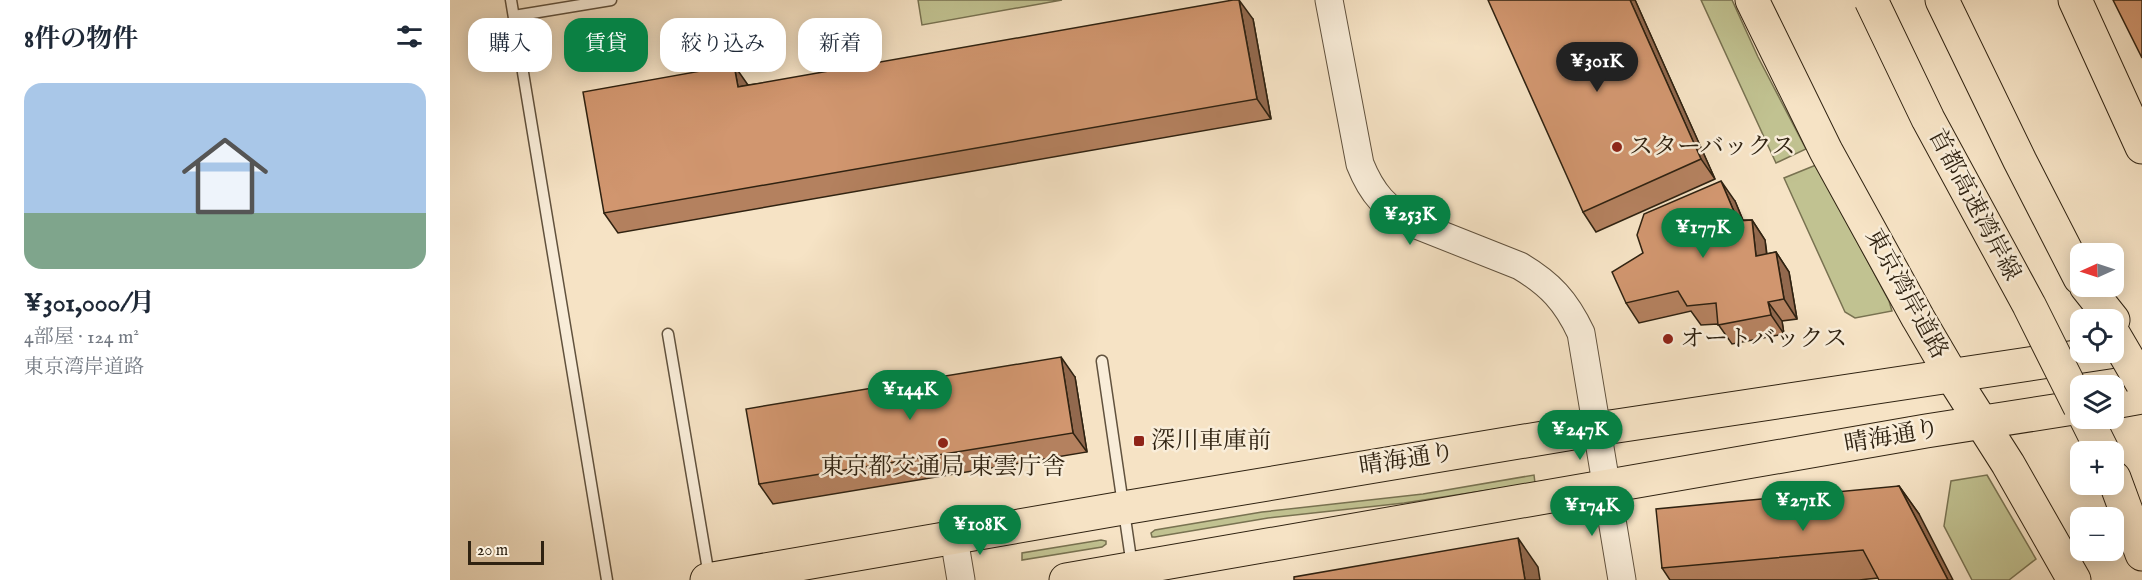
<!DOCTYPE html>
<html lang="ja">
<meta charset="utf-8">
<style>
:root{--surface:#fff;--page:#f6f6f7;--text:#1f2937;--muted:#747a83;--line:#e0e1e3;--accent:#0b8043}
body{margin:0;font-family:"IM FELL English","Noto Serif JP",serif;background:var(--page);color:var(--text);height:100vh;display:flex;flex-direction:column;font-size:22px;white-space:nowrap}
*{box-sizing:border-box;margin:0}
p{font-size:20px;color:var(--muted)}
.icon{flex:none;width:33px;height:33px;fill:none;stroke:currentColor;stroke-width:2;stroke-linecap:round;stroke-linejoin:round}
.map{position:relative;flex:1;overflow:hidden}
.side{display:flex;flex-direction:column;background:var(--surface);width:450px}
.side>*{flex:none}
.banner{position:absolute;left:18px;top:18px;width:570px;height:54px;display:flex;gap:12px}
.needle{width:39px;rotate:267deg}
.tools{position:absolute;left:1620px;top:243px;display:grid;gap:12px}
.tools a{display:grid;place-items:center;width:54px;height:54px;border-radius:12px;background:var(--surface);box-shadow:0 3px 15px #0003;font-size:30px}
.scale{position:absolute;left:18px;bottom:15px;width:76px;box-sizing:border-box;padding-left:6px;border:3px solid #2f2211;border-top:0;font-size:16px;line-height:21px;white-space:nowrap;color:#2f2211;-webkit-text-stroke:4px #f9edd9;paint-order:stroke}
.price{position:absolute;translate:-50% -51px;padding:0 14px;border-radius:21px;background:var(--accent);color:#fff;font-size:20px;line-height:39px;filter:drop-shadow(0 2px 3px #0008)}
.price::after{content:'';position:absolute;left:50%;top:36px;width:18px;height:14px;margin-left:-9px;background:inherit;clip-path:polygon(0 0,100% 0,50% 100%)}
.price.on{background:#222;color:#fff}
ul{padding:0;list-style:none}
li{display:grid;align-content:center;gap:12px;height:318px;padding:0 24px}
li+li{border-top:2px solid var(--line)}
li span{display:grid;place-items:center;height:186px;border-radius:18px;color:#555}
li>.icon{margin-inline-start:auto}
span .icon{width:108px;height:108px;fill:#fffc;stroke-width:1}
li b{font-size:26px}
h2{display:flex;justify-content:space-between;align-items:center;height:72px;padding:0 24px;font-size:26px}
.chip{padding:0 21px;border-radius:18px;background:var(--surface);box-shadow:0 3px 15px #0003;font-size:21px;line-height:54px}
.chip.on{background:var(--accent);color:#fff}
main{display:flex;flex:1;min-height:0}
.map>svg:first-child{display:block}
.green{fill:#c1c291;stroke:#787251;stroke-width:1.5}
.lines{fill:none;stroke-linecap:round;stroke-linejoin:round}
.service-casing{stroke:#61523e;stroke-width:13}
.tertiary-casing{stroke:#61523e;stroke-width:29}
.primary-casing{stroke:#2f2211;stroke-width:35}
.trunk-casing{stroke:#2f2211;stroke-width:35}
.motorway-casing{stroke:#2f2211;stroke-width:35}
.service{stroke:#f9edd9;stroke-width:10}
.tertiary{stroke:#f9edd9;stroke-width:27}
.primary{stroke:#f6e3c5;stroke-width:33}
.trunk{stroke:#f6e3c5;stroke-width:33}
.motorway{stroke:#f6e3c5;stroke-width:33}
.motorway-bridge-casing{stroke:#2f2211;stroke-width:35;stroke-linecap:butt}
.motorway-bridge{stroke:#f6e3c5;stroke-width:33}
.wall{fill:#b4815f;stroke:#2f2211;stroke-width:1.5}
.shaded-wall{fill:#92694e;stroke:#2f2211;stroke-width:1.5}
.building{fill:#d1966f;stroke:#2f2211;stroke-width:1.5}
.poi-dot{fill:#8f2418;stroke:#f9edd9;stroke-width:2}
.labels{text-anchor:middle;dominant-baseline:central;stroke-width:5;stroke-linejoin:round;paint-order:stroke}
.poi-label{font-size:24px;fill:#2f2211;stroke:#f9edd9;text-anchor:start}
.street-label{font-size:24px;fill:#2f2211;stroke:#f9edd9}
</style>
<main>
<section class="side">
<h2>8件の物件<svg class="icon" aria-label="filters" viewBox="0 0 24 24"><path d="M4 7h16M4 17h16"/><circle cx="9" cy="7" r="2"/><circle cx="15" cy="17" r="2"/></svg></h2>
<ul>
<li><span style="background:linear-gradient(#a9c7e8 70%,#7fa58c 0)"><svg class="icon" aria-label="home" viewBox="0 0 24 24"><path d="M3 11l9-7 9 7M6 9v11h12V9"/></svg></span><div><b>¥301,000/月</b><p>4部屋 · 124 m²</p><p>東京湾岸道路</p></div></li>
</ul>
</section>
<div class="map">
<svg width="1692" height="580" viewBox="0 0 1692 580">
<rect width="100%" height="100%" fill="#f6e3c5"/>
<filter id="stains"><feTurbulence type="fractalNoise" baseFrequency=".00333" numOctaves="4"/><feColorMatrix values="0 0 0 0 .2 0 0 0 0 .09 0 0 0 0 .02 0 0 0 .5 -.17"/></filter>
<radialGradient id="worn" r=".72"><stop offset=".6" stop-color="#630" stop-opacity="0"/><stop offset="1" stop-color="#630" stop-opacity=".3"/></radialGradient>
<path class="green" d="M468 0H612L472 25Z
M1251 0H1282L1308 57 1356 149 1326 163Z
M1366 165 1439 301 1442 311 1405 318 1395 312 1334 178Z
M1084 475 1085 483 954 503 818 518 705 537H702L701 533 705 530 812 512 973 494Z
M1537 475 1586 559 1559 580H1522L1494 526 1501 481Z
M651 540 656 541V544L652 547 572 560V553Z"/>
<g class="lines">
<defs>
<path id="service" d="M61 0 157 580
M64 16 161 0
M218 334 259 576
M652 361 682 566"/>
<path id="tertiary" d="M879 0 910 164C922 194 936 209 964 224L1070 266C1100 284 1116 301 1131 333L1172 580
M504 538 511 580"/>
<path id="primary" d="M1664 402 1692 397
M257 580 673 508 1147 429 1659 352
M616 580 1476 431 1630 407"/>
<path id="trunk" d="M1302 0 1376 151 1468 318 1502 376 1558 464 1624 580
M1625 0 1692 147"/>
<path id="motorway" d="M1492 0 1570 161 1630 278
M1636 286 1663 320
M1636 418 1653 452
M1664 478 1692 554"/>
</defs>
<use href="#service" class="service-casing"/>
<use href="#tertiary" class="tertiary-casing"/>
<use href="#primary" class="primary-casing"/>
<use href="#trunk" class="trunk-casing"/>
<use href="#motorway" class="motorway-casing"/>
<use href="#service" class="service"/>
<use href="#tertiary" class="tertiary"/>
<use href="#primary" class="primary"/>
<use href="#trunk" class="trunk"/>
<use href="#motorway" class="motorway"/>
<defs>
<path id="motorway-bridge" d="M1421 0 1478 119 1579 305 1630 407
M1664 335 1692 383"/>
</defs>
<use href="#motorway-bridge" class="motorway-bridge-casing"/>
<use href="#motorway-bridge" class="motorway-bridge"/>
</g>
<path class="wall" d="M1185 0 1265 179 1146 232 1133 212Z
M803 19 821 119 168 233 154 213 298 85Z
M1285 201 1293 220H1302L1315 240 1317 254 1326 252 1339 272 1347 319 1332 321 1334 334 1282 344 1268 324 1251 325 1241 311 1189 323 1176 303 1193 253Z
M625 377 637 452 323 504 309 484Z
M1449 486 1469 514 1428 578 1409 580H1220L1212 568Z"/>
<path class="shaded-wall" d="M789 0 803 19 821 119 807 99Z
M1180 0H1185L1265 179 1251 159Z
M284 65 298 85 288 87Z
M1271 181 1285 201 1301 240 1288 221Z
M1302 220 1315 240 1319 276 1306 256Z
M1326 252 1339 272 1347 319 1334 299Z
M1318 302 1332 321 1334 334 1321 315Z
M611 357 625 377 637 452 623 433Z
M1449 486 1469 514 1503 580H1498Z
M1068 538 1088 567 1090 580H1075Z"/>
<path class="building" d="M783 0H789L807 99 154 213 133 92 284 65 288 87Z
M1038 0H1180L1251 159 1133 212Z
M1663 0H1692V58Z
M1271 181 1288 221 1302 220 1306 256 1326 252 1334 299 1318 302 1321 315 1268 325 1266 303 1237 306 1228 291 1176 303 1162 272 1193 253 1187 235 1194 214Z
M611 357 623 433 309 484 296 409Z
M1449 486 1498 580H1429L1413 550 1212 568 1206 509Z
M1068 538 1075 580H844V577Z"/>
<g class="poi-dot">
<circle cx="1167" cy="147" r="6"/>
<circle cx="1218" cy="339" r="6"/>
<rect x="683" y="435" width="12" height="12" rx="3"/>
<circle cx="493" cy="443" r="6"/>
</g>
<g class="labels">
<g class="poi-label">
<text x="1179" y="147">スターバックス</text>
<text x="1230" y="339">オートバックス</text>
<text x="701" y="441">深川車庫前</text>
<text x="493" y="467" text-anchor="middle">東京都交通局 東雲庁舎</text>
</g>
<g class="street-label">
<text transform="translate(1524 205) rotate(62)">首都高速湾岸線</text>
<text transform="translate(1456 294) rotate(61)">東京湾岸道路</text>
<text transform="translate(1442 437) rotate(-10)">晴海通り</text>
<text transform="translate(957 460) rotate(-9)">晴海通り</text>
</g>
</g>
<rect width="100%" height="100%" filter="url(#stains)"/>
<rect width="100%" height="100%" fill="url(#worn)"/>
</svg>
<div class="tools">
<a><svg class="needle" viewBox="-14 -14 28 28"><path d="M0-13l5 13h-10z" fill="#e53935"/><path d="M0 13l5-13h-10z" fill="#747a83"/></svg></a>
<a><svg class="icon" aria-label="locate" viewBox="0 0 24 24"><circle cx="12" cy="12" r="6"/><path d="M12 2v4M12 18v4M2 12h4M18 12h4"/></svg></a>
<a><svg class="icon" aria-label="layers" viewBox="0 0 24 24"><path d="M12 4l9 5-9 5-9-5zM3 14l9 5 9-5"/></svg></a>
<a>+</a>
<a>−</a>
</div>
<div class="scale">20 m</div>
<b class="price on" style="left:1147px;top:93px">¥301K</b>
<b class="price" style="left:960px;top:246px">¥253K</b>
<b class="price" style="left:1253px;top:259px">¥177K</b>
<b class="price" style="left:460px;top:421px">¥144K</b>
<b class="price" style="left:1130px;top:461px">¥247K</b>
<b class="price" style="left:1353px;top:532px">¥271K</b>
<b class="price" style="left:1142px;top:537px">¥174K</b>
<b class="price" style="left:530px;top:556px">¥108K</b>
<div class="banner">
<a class="chip">購入</a>
<a class="chip on">賃貸</a>
<a class="chip">絞り込み</a>
<a class="chip">新着</a>
</div>
</div>
</main>
